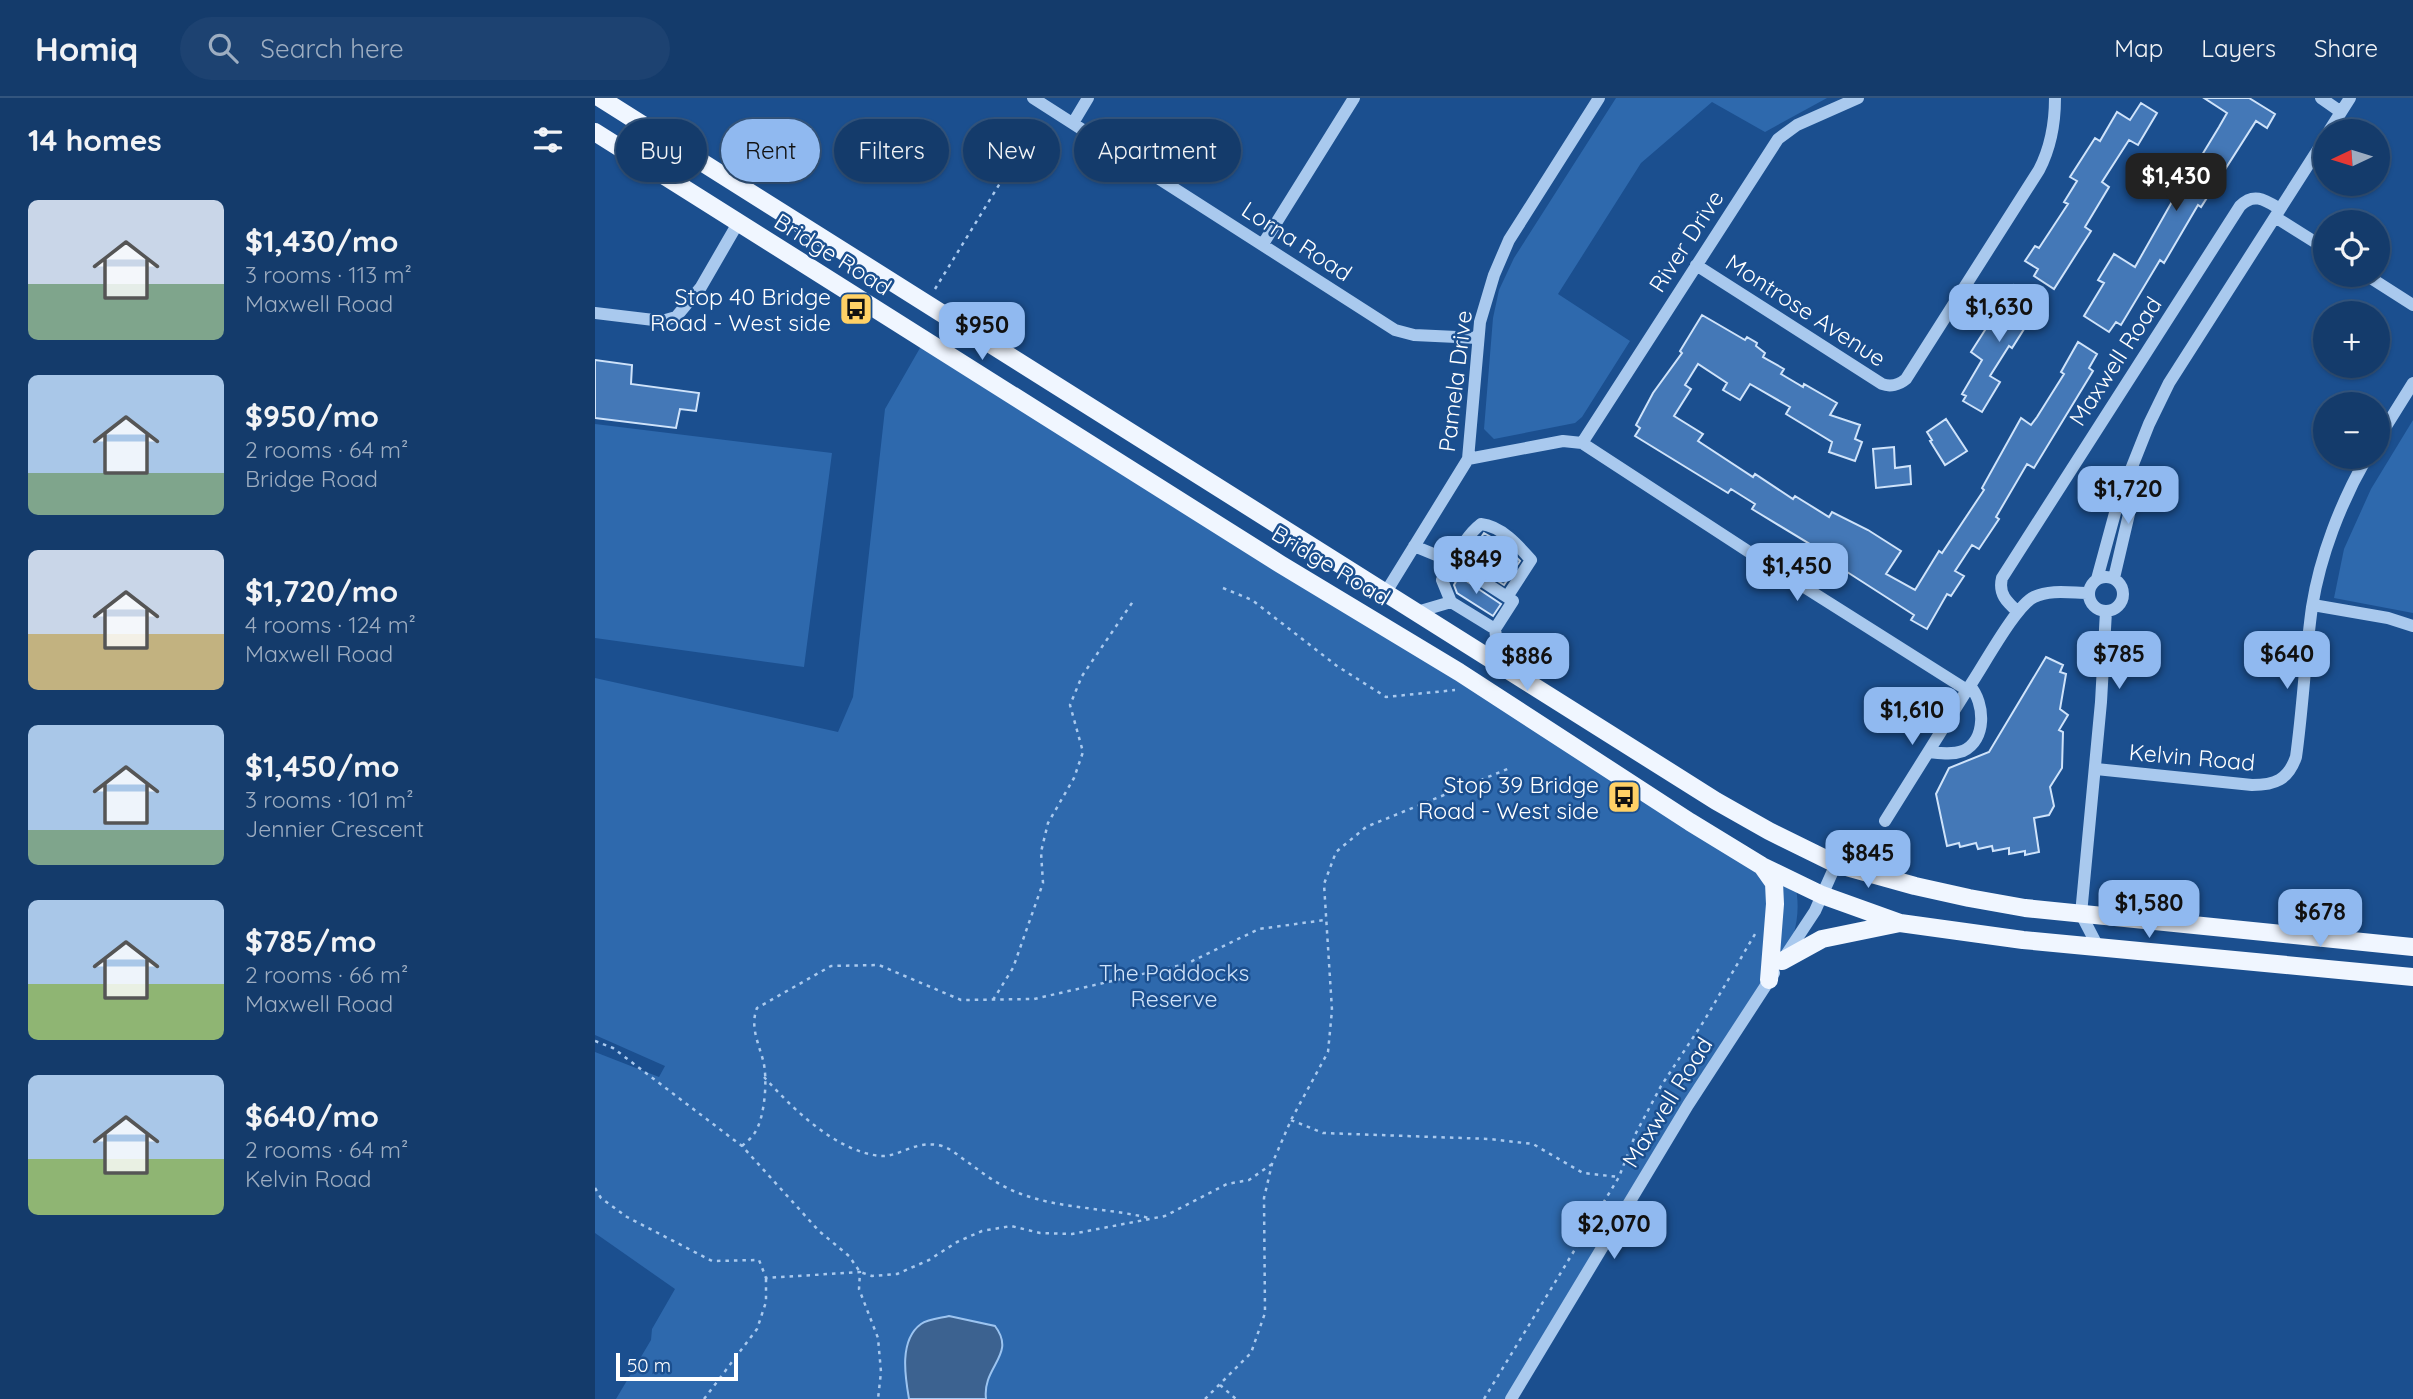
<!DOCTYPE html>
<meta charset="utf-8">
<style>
:root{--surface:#143b6b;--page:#1d4271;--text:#f1f3f6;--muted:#9dadc1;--line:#33557e;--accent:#90b9f0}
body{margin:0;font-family:Quicksand,sans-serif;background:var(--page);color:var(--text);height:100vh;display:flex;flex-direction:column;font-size:26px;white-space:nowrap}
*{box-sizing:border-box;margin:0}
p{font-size:23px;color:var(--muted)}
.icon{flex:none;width:38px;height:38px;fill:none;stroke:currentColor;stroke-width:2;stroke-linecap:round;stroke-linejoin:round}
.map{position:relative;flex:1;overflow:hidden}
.details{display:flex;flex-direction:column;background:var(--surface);width:595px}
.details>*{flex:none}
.banner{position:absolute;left:21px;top:21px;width:665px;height:63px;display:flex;gap:14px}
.needle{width:46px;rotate:266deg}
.buttons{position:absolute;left:1718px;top:21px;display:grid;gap:14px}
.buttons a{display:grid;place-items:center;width:77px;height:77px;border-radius:50%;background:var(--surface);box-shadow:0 2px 5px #0004,0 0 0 2px var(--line);font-size:35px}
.scale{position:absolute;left:21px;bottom:18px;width:122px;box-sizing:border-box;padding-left:7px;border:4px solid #fff;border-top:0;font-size:19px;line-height:24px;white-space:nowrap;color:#fff;-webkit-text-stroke:5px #1b4f8f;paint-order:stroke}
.price{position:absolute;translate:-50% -60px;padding:0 16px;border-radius:14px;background:var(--accent);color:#111;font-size:23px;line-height:46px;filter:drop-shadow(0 2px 4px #0008)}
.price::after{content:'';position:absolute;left:50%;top:42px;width:21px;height:16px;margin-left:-10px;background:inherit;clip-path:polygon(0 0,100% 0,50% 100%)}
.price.selected{background:#222;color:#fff}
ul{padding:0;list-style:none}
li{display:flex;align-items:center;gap:21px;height:175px;padding:0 28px}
li span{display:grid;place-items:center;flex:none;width:196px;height:140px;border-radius:10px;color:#555}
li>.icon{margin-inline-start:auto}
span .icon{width:84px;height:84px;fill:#fffc;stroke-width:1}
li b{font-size:30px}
h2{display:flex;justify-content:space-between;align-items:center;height:84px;padding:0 28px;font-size:30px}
.chip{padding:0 24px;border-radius:32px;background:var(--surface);box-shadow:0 2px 5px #0004,0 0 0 2px var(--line);font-size:24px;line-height:63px}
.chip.selected{background:var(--accent);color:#111}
header{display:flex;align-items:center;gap:42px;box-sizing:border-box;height:98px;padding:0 35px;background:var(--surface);border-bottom:2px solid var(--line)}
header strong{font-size:33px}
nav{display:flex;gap:38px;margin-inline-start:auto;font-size:24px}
.search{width:490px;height:63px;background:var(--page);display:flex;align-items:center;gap:18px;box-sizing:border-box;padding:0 24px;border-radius:38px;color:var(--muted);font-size:26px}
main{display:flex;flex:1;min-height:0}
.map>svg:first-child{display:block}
.green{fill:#2e69ad}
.water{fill:#3c6290;stroke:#9cc4f0;stroke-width:2}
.building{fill:#4478b7;stroke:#cfe3fa;stroke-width:2}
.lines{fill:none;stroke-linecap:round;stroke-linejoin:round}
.path{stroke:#a9c9ee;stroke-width:2.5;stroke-dasharray:3.5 5;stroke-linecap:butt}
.minor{stroke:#a9c9ee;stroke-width:12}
.major{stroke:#f0f6ff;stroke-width:18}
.labels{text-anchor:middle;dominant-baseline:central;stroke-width:5;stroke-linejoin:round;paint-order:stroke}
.street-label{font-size:23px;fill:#fff;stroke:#1b4f8f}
.poi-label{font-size:23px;fill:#fff;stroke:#1b4f8f;text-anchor:end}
.park-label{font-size:23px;fill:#cfe3fa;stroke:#1b4f8f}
</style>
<header>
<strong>Homiq</strong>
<div class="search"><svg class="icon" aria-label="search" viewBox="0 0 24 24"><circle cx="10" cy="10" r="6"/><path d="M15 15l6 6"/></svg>Search here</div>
<nav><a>Map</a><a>Layers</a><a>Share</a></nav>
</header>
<main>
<section class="details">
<h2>14 homes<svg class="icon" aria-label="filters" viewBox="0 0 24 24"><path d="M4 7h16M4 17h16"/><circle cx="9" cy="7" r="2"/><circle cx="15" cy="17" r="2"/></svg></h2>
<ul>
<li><span style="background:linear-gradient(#c9d6e8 60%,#7fa58c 0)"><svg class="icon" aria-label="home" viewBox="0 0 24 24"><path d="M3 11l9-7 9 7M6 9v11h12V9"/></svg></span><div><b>$1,430/mo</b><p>3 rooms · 113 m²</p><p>Maxwell Road</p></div></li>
<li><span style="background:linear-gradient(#a9c7e8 70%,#7fa58c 0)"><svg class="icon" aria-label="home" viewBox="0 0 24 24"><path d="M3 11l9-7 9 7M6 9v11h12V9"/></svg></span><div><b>$950/mo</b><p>2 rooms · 64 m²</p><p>Bridge Road</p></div></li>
<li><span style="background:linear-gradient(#c9d6e8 60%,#c2b280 0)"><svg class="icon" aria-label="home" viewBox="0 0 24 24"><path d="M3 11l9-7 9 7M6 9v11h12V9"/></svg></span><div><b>$1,720/mo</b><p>4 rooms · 124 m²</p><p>Maxwell Road</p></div></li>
<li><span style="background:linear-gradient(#a9c7e8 75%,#7fa58c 0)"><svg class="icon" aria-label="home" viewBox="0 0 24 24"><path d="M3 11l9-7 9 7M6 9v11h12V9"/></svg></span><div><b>$1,450/mo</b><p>3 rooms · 101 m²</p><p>Jennier Crescent</p></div></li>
<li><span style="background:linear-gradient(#a9c7e8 60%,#8fb573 0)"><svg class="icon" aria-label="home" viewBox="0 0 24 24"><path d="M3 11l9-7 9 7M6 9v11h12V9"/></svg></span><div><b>$785/mo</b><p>2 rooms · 66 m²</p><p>Maxwell Road</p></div></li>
<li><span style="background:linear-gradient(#a9c7e8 60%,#8fb573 0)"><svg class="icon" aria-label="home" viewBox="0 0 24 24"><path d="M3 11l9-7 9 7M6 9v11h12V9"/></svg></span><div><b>$640/mo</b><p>2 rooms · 64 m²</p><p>Kelvin Road</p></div></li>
</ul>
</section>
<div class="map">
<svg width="1818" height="1301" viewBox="0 0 1818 1301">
<rect width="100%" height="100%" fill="#1b4f8f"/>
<path class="green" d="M1021 0H1232L1170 34 1117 4 1046 65 963 196 1035 243 987 319 980 325 899 341 889 331 898 220 904 192 919 160Z
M329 243 1200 786C1207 816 1199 839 1188 866L914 1301H21L56 1242 57 1231 80 1191 0 1135V954L64 979 70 968 0 937V580L243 634 258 599 290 311Z
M1818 322V515L1739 500 1749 451 1776 391Z
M0 326 237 355 209 569 0 540Z"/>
<path class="water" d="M354 1218 400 1228C422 1257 387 1268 391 1301H314C310 1278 304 1242 326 1226 333 1221 346 1220 354 1218Z"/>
<path class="building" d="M1609 0H1654L1680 16 1672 30 1661 23 1606 109 1603 107 1569 165 1565 162 1526 227 1521 224 1514 234 1489 218 1509 185 1503 182 1519 156 1540 169 1591 79 1593 80 1624 29 1632 15Z
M1546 5 1562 15 1543 47 1534 42 1507 84 1514 89 1490 129 1496 133 1459 191 1439 178 1443 171 1430 163 1440 148 1444 150 1473 106 1469 104 1482 83 1475 79 1500 40 1505 43 1522 14 1535 22Z
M1419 187 1438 199 1434 206 1445 212 1434 229 1431 228 1417 250 1414 248 1395 278 1405 284 1387 314 1368 303 1371 298 1367 296 1387 262 1376 254 1406 207 1403 204 1412 191 1415 193Z
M1107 217 1150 242 1152 239 1162 245 1161 248 1170 255 1168 259 1189 271 1186 276 1208 289 1209 286 1242 305 1235 317 1265 327 1260 341 1267 344 1260 363 1234 354 1237 344 1191 316 1195 309 1155 286 1145 302 1128 292 1132 285 1103 266 1090 287 1096 291 1079 318 1108 336 1103 343 1158 379 1160 376 1198 401 1200 398 1234 419 1237 414 1273 432 1306 453 1291 476 1320 492 1344 453 1347 455 1389 392 1387 390 1426 320 1436 327 1442 319 1469 276 1466 274 1483 244 1502 256 1494 270 1498 273 1439 370 1432 366 1401 419 1404 421 1384 451 1377 447 1360 473 1369 478 1356 498 1352 496 1332 531 1316 522 1319 517 1249 472 1251 468 1157 411 1160 406 1136 391 1133 395 1040 338 1045 330 1041 327 1058 295 1087 255 1085 253Z
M0 262 37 267 36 286 104 295 101 313 85 311 81 330 0 320Z
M1351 321 1372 353 1350 367 1335 343 1337 342 1332 334Z
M1299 349 1300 370 1315 368 1316 386 1281 390 1278 351Z
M889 435 908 446 925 463 909 487 873 464 876 460 873 459Z
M864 478 906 506 898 518 862 495 859 487Z
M1451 559 1468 567 1465 574 1471 576 1465 611 1473 617 1464 632 1468 634 1467 670 1455 689 1459 708 1454 717 1439 720 1444 754 1430 757V753L1414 756V750L1398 753 1397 748 1383 751 1381 745 1365 749 1364 745 1352 748 1341 696 1354 670 1394 654Z"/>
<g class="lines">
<path class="path" d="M340 191 442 25 449 30
M628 490 657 502 742 568 791 599 860 592
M398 902 418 870 448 785 446 754 453 725 479 680 488 654 475 607 487 578 539 502
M0 943 18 950 147 1048 224 1133 254 1158 265 1174 277 1178 302 1176 334 1162 362 1144 387 1133 416 1128 445 1135 477 1136 570 1118 632 1086 654 1082 677 1066
M169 979C197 1010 241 1054 286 1058 305 1059 321 1041 347 1048 357 1051 366 1060 374 1065 391 1078 408 1090 429 1097 469 1111 513 1110 554 1120
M696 1022 728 1035 895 1041 938 1046 988 1075 1024 1079
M147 1048C151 1044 156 1041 159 1036 170 1021 173 980 168 962 163 944 155 928 162 910L236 868 284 867 366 902 439 901 591 866 664 831 730 822
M0 1090 6 1100 32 1119 117 1163 164 1162 171 1180 265 1174 264 1191 283 1240 286 1274 283 1301
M625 1287 641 1301
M109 1301 162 1231 171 1204V1180
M610 1301 656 1255 670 1215 669 1100 677 1066 696 1022 733 954 737 912 729 786 741 754 771 729 915 670
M889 1301 1024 1079 1041 1035 1066 988 1109 923 1160 836"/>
<path class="minor" d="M438 0 800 232 819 237 883 240
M1726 0 1746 14
M478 25 493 0
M1734 33 1755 0
M1680 119 1731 151
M668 146 759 0
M1101 167 1287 286C1295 289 1304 287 1311 281L1444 72C1456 49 1460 26 1460 0
M1771 177 1818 207
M0 215 67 223 81 219 106 189 143 125
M1783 341 1818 285
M987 345 1183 41 1202 27 1263 0
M873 361 968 343 987 345 1168 463 1372 592C1387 571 1420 508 1439 499 1455 491 1477 495 1494 495
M819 448 858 464 912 499 918 503 900 531 856 504 847 482C858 464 869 439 886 426 906 428 923 447 936 462L912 499
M1494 496a17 17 0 1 1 34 0a17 17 0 1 1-34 0Z
M1519 480 1534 416 1539 373
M1502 481 1523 404 1554 326 1574 285 1731 39
M791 494 873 361 885 224 899 177 914 142 1004 0
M1718 507 1793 520 1818 528
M822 514 856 504
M1423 514C1412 504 1403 496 1407 480L1645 108C1659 94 1670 102 1685 111
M900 531 905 567
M1334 654C1345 655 1357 657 1368 653 1392 642 1390 605 1375 588
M1501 671 1657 687C1680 687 1693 682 1701 659 1708 609 1710 559 1717 509 1725 458 1746 404 1772 359
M1290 723 1372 592
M1503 849 1486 816 1506 604 1511 513
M1189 860 1220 813 1241 766
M916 1301 1093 1007 1179 875"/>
<path class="major" d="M5 0 1121 703 1174 733 1241 766 1320 788 1374 800 1430 810 1818 849
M0 34 685 466 864 574 1095 724 1167 768 1227 797 1305 825 1428 842 1818 879
M1167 768 1179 785 1180 806 1174 882
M1187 863 1227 841 1305 825"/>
</g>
<defs>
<symbol id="bus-square" viewBox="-11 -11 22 22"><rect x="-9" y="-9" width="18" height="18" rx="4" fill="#ffd166" stroke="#1b4f8f"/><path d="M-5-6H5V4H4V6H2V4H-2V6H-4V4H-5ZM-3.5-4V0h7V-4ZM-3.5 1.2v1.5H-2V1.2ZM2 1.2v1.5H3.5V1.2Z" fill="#111"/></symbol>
</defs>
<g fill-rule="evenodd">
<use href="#bus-square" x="242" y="192" width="38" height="38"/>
<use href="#bus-square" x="1010" y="680" width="38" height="38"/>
</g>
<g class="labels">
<g class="street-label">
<text transform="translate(702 143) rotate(33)">Lorna Road</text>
<text transform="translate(1091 143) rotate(-57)">River Drive</text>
<text transform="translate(238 156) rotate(32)">Bridge Road</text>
<text transform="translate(1211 212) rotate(33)">Montrose Avenue</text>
<text transform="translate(1520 263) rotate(-57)">Maxwell Road</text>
<text transform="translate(860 283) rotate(-83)">Pamela Drive</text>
<text transform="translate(736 467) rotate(31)">Bridge Road</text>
<text transform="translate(1597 659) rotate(5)">Kelvin Road</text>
<text transform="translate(1072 1004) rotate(-58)">Maxwell Road</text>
</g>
<g class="poi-label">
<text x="236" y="198">Stop 40 Bridge<tspan x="236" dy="26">Road - West side</tspan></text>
<text x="1004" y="686">Stop 39 Bridge<tspan x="1004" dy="26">Road - West side</tspan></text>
</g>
<g class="park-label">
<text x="579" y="874">The Paddocks<tspan x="579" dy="26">Reserve</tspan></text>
</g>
</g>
</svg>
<div class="buttons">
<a><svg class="needle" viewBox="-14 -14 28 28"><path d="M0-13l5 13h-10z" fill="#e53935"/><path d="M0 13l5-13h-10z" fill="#9dadc1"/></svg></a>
<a><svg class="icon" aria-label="locate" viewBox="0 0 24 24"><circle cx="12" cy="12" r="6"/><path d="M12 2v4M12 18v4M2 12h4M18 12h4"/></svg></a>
<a>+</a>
<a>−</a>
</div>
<div class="scale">50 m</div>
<b class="price selected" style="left:1581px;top:115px">$1,430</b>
<b class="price" style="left:1404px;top:246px">$1,630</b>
<b class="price" style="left:387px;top:264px">$950</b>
<b class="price" style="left:1533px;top:428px">$1,720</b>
<b class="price" style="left:881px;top:498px">$849</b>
<b class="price" style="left:1202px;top:505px">$1,450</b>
<b class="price" style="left:1524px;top:593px">$785</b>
<b class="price" style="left:1692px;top:593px">$640</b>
<b class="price" style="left:932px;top:595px">$886</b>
<b class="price" style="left:1317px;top:649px">$1,610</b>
<b class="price" style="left:1273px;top:792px">$845</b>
<b class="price" style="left:1554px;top:842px">$1,580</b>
<b class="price" style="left:1725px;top:851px">$678</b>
<b class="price" style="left:1019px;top:1163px">$2,070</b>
<div class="banner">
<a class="chip">Buy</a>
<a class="chip selected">Rent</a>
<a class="chip">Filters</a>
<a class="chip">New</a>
<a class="chip">Apartment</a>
</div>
</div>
</main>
